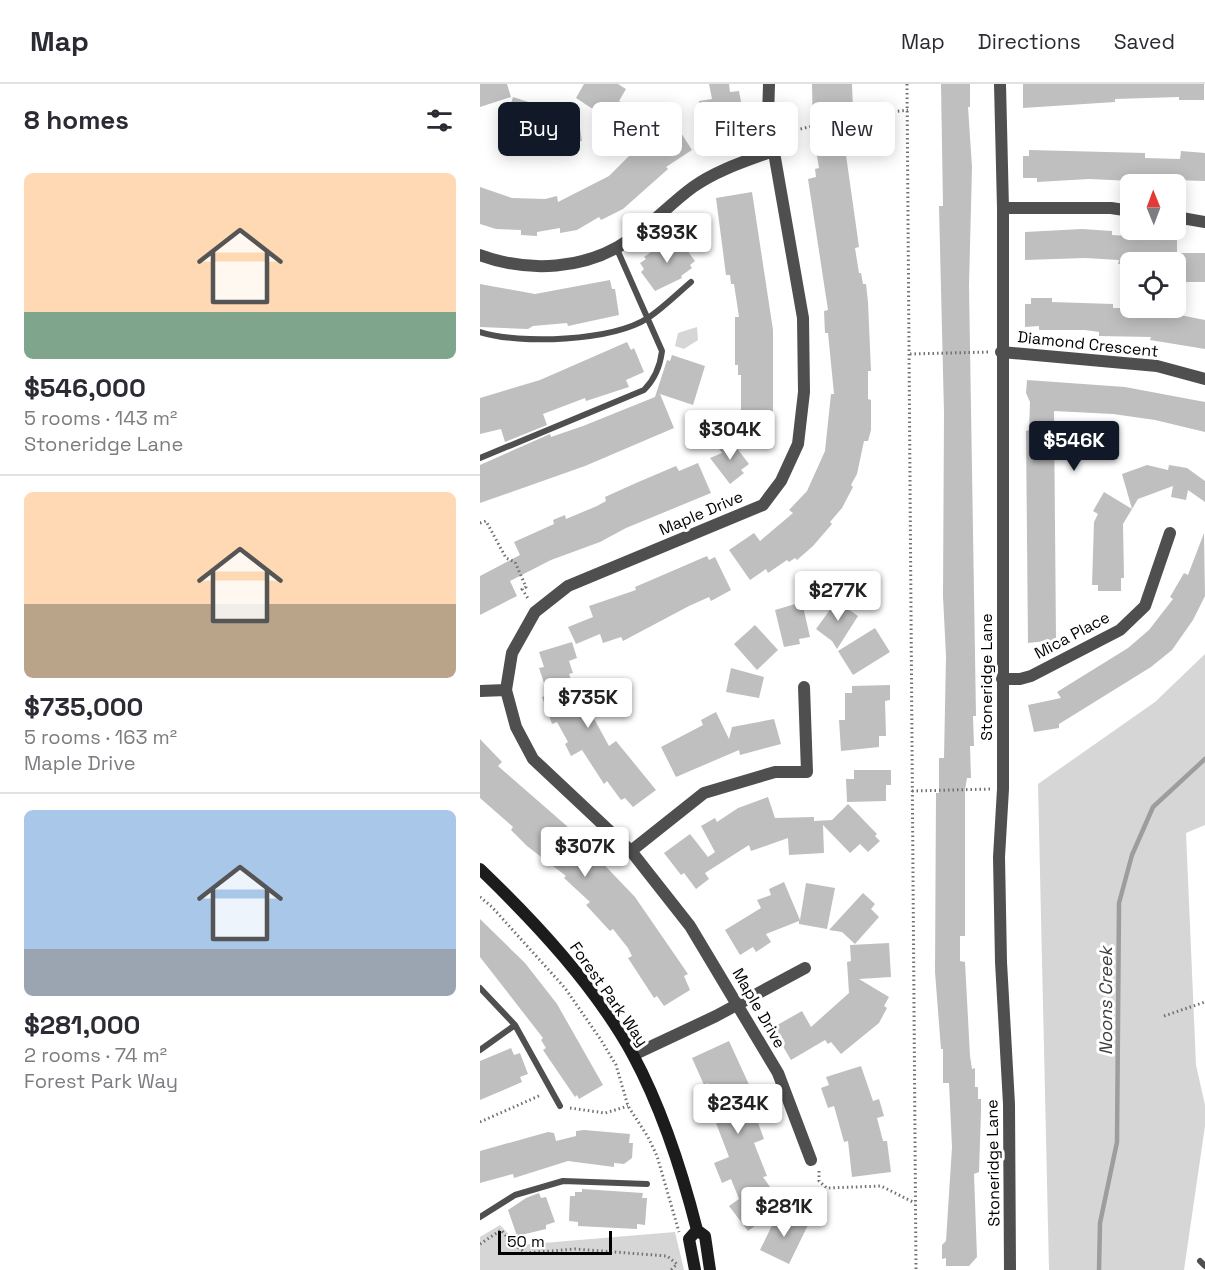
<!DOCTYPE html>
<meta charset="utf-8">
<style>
:root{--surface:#fff;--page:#f7f7f7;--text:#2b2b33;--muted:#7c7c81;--line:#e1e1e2;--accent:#111827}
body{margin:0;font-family:"Space Grotesk",sans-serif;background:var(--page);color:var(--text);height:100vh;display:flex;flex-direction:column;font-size:22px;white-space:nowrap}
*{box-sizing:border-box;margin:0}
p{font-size:20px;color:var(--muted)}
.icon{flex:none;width:33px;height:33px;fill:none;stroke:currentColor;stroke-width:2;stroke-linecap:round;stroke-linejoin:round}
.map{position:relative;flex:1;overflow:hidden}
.side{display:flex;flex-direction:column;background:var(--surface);width:480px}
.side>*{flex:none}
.guide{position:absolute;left:18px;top:18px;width:570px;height:54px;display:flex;gap:12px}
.needle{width:39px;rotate:359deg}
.buttons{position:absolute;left:640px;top:90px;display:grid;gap:12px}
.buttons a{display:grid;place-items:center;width:66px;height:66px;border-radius:9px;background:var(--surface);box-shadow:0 3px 15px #0003;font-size:30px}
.scale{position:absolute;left:18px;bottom:15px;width:114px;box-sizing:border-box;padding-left:6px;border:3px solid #000;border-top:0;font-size:16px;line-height:21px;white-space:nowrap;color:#000;-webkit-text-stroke:4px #fff;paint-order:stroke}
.price{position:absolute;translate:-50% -51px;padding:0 14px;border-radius:6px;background:#fff;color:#222;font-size:20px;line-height:39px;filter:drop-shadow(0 2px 3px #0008)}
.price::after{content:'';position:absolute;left:50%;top:36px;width:18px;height:14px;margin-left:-9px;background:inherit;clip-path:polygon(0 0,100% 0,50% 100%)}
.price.current{background:var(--accent);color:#fff}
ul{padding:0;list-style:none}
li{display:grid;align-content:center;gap:12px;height:318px;padding:0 24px}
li+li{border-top:2px solid var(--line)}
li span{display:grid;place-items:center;height:186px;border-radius:9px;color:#555}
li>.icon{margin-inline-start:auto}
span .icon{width:108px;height:108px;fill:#fffc;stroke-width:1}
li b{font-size:26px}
h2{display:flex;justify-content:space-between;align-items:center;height:72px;padding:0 24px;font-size:26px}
.tag{padding:0 21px;border-radius:9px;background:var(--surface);box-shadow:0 3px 15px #0003;font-size:21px;line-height:54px}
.tag.current{background:var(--accent);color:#fff}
header{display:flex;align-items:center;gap:36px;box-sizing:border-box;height:84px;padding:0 30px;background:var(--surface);border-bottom:2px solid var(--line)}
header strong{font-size:28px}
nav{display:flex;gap:33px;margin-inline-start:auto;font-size:21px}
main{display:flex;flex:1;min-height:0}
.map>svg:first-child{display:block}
.green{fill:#d6d6d6}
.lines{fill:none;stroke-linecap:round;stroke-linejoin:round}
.stream{stroke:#9d9d9d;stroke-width:4.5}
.building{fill:#bfbfbf}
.path{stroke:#717171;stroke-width:3;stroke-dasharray:1.5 3;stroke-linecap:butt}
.lane{stroke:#4f4f4f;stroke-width:6}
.street{stroke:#4f4f4f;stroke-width:12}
.secondary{stroke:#1c1c1c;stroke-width:12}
.labels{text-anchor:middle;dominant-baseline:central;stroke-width:6;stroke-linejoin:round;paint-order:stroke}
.street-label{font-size:16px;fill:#000;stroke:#fff}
.water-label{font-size:18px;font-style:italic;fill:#3e3e3e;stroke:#fff}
</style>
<header>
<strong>Map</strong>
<nav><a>Map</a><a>Directions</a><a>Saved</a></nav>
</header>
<main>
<section class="side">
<h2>8 homes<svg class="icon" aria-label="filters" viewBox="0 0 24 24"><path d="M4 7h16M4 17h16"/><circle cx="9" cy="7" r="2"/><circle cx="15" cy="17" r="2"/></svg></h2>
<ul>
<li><span style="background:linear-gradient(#ffd9b3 75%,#7fa58c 0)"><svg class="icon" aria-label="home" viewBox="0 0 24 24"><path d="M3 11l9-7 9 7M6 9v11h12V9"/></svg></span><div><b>$546,000</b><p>5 rooms · 143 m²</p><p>Stoneridge Lane</p></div></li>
<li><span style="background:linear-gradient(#ffd9b3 60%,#b9a48a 0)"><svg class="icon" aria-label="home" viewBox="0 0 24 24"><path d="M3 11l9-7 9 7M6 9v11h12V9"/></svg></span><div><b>$735,000</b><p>5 rooms · 163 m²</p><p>Maple Drive</p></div></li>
<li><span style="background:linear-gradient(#a9c7e8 75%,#9aa5b1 0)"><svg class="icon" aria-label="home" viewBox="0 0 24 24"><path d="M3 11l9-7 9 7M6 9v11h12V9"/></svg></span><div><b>$281,000</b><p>2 rooms · 74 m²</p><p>Forest Park Way</p></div></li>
</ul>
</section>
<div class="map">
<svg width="725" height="1186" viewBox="0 0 725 1186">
<rect width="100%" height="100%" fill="#fff"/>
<path class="green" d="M217 243 218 256 204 265 195 262 198 249Z
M725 570V741L706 749 716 981 725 1021V1042L704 1186H569L558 700 675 618Z
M20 1141 39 1161 195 1148 204 1186H0V1153Z"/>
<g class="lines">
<path class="stream" d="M619 1186 620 1139 637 1058 639 819 652 771 673 723 725 675"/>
</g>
<path class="building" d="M0 0H27L31 13 0 23Z
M104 0H138L146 5 139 17 143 19 131 37 96 14Z
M229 0H249L250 8 259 7 262 23 258 24 262 44 225 49 219 17 232 15Z
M332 0H372L373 26H370L379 69 366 71 379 163 375 164 379 189H381L383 200H386L388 218 391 287H388V315L391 316V346L388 357H384L377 390 371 401 373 403 362 424 350 438 352 440 333 462 317 476 315 474 309 478 307 476 288 489 286 485 270 496 249 466 274 449 280 457 313 429 309 426 327 407 345 367 351 310H354L348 249H345L344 227 348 226 328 95 336 93 335 85 339 84 333 49Z
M461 0H490V23H488L492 83 489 202 496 632H493L494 662H490L491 694H487L485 706V852H480V877L485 878 490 972 492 985 495 984V1003H498V1015H501V1028L499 1088 494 1090 497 1173 489 1182H466V1174L462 1175V1161L466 1157 472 1063 469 999H463V965H461L455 888 456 709H459V674H464L466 572 463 512 464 329 459 122H463Z
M543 0H724V16H699V13L635 15V18L543 24Z
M33 13 64 23 53 57 43 54 39 65 19 58Z
M96 19 102 57 90 59 89 54 71 57 66 24Z
M192 35 212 66 186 83 188 85 143 125 121 136 119 133 97 146 80 149V144L57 148V152L41 151V146L16 145 0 140V103L32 114 65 115 77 112 78 118 129 92 171 50Z
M549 66 665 69V74L700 75 701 67 725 69V97L696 96V100H652V97L609 95 557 98V94H543V72H549Z
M272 108 293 246V328L286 359 250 352 255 326 261 327V291H258V281H255V233H259L254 200H251L250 191H246L236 114Z
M602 145 632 147V151L697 155V178L638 180 639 176 605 174 545 176V148Z
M194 152 197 156 199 155 215 177 210 181 212 184 201 192 202 194 175 207 161 188 164 185 160 179 166 175 164 173Z
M699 169H725V198H699Z
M130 196 132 205H135L139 231 88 242 87 239 53 242 48 245 0 243V200L55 210Z
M551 214H572V218L633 220V224H665L725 236V265L670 256 671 253 619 252V248L605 246H559V242L545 243V220H551Z
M147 258 151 266 154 264 164 288 146 296 149 303 106 317 105 314 63 330 67 341 25 358 21 345 0 350V314L60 296Z
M192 271 225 282 213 321 180 310 194 344 105 382 0 419V381L70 350 71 353 103 342 175 313 187 276 190 277Z
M547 296 645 303 725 318V348L675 336 633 330 574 327 576 556 548 559 546 347 549 346 550 318 546 309Z
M249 354 269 380 261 386 264 389 250 400 230 374 242 369 238 363Z
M218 379 231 409 146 444 120 458 71 476 30 497 37 512 0 531V492L40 471 34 458 74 440 73 436 85 431 86 435 117 422 126 417 125 413 156 399 196 382 199 387Z
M667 381 688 386 689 381 707 384 725 397V418L708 406 706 416 691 413 693 402 658 415 652 425 642 390Z
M624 408 652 425 643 440 644 494H641V507H618V501H612L614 438 618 430 613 427Z
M724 449 725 512 713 536 692 566 671 583 579 640V644L554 648 548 621 581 614 577 608 648 564 669 546 693 515 690 513 704 489 708 491Z
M227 472 229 476 235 473 251 506 231 517 229 513 209 522 143 557 141 553 123 559 120 550 96 560 88 543 113 533 109 522 156 506 155 503Z
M360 512 371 520 368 525 378 532 357 565 352 557 336 545Z
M322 518 330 553 319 555 320 560 304 563 295 526Z
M275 541 298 566 277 586 254 560Z
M395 544 410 568 373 591 358 567Z
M92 558 97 574 89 577 93 589 89 590 106 635 112 631 129 662 136 657 176 706 153 723 145 714 141 716 127 697 124 700 102 666 91 672 85 660 88 658 77 638 72 640 62 613 68 611 59 584 64 583 59 568Z
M251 584 284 593 279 614 246 608Z
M410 601V616L405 617 406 652H399V663L361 667 359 636H365V609H372V602Z
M236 628 249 655 252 643 294 635 301 660 260 671 259 666 196 693 181 663 223 641 221 636Z
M0 655 22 678 18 682 88 743 155 813 208 890 204 892 210 906 184 922 177 912 174 914 148 874 152 872 148 864 133 845 130 847 106 821 110 818 84 794 86 792 47 762 31 746 33 743 0 714Z
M374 686H411V701H406V717L367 718 366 695H374Z
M288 713 295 734 334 733V737L352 736 368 720 397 750 395 752 400 757 388 768 380 760 370 769 343 741 344 769 309 771 308 754 271 767 269 761 225 789 229 795 216 805 204 789 201 791 184 769 210 750 228 773 235 768 221 742 235 734 237 738 258 724Z
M304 798 320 836 326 799 355 804 347 845 319 840V837L286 850 291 858 276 868 273 863 260 871 245 846 281 824 277 816 291 811 289 805Z
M383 809 395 820 391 825 399 833 375 860 362 848 349 846Z
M0 835 45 879 77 920 123 1001 99 1015 97 1011 95 1013 63 966 66 964 61 956 63 954 0 873Z
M409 859 411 893 379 895 409 913 404 922 407 924 399 939 361 970 351 958 348 960 345 956 311 976 292 944 322 927 331 943 369 909 367 878 371 877 370 861Z
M249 957 277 1018 271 1020 284 1055 274 1059 287 1092 283 1093 303 1121 268 1147 249 1122 259 1115 251 1095 242 1099 234 1079 249 1073 236 1039 242 1036 228 999 224 1001 212 974Z
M31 964 34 971 40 969 48 990 40 993 42 998 0 1016V977Z
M381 982 393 1017 399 1015 404 1032 397 1034 403 1057H407L411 1088 372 1093 368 1057 364 1058 354 1022 348 1024 341 1004 349 1001 346 993Z
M104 1046 150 1050 149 1059H153L152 1074 144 1080 134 1079V1083L88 1077 34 1094 33 1090 0 1099V1067L68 1048 74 1049 76 1057 96 1052V1047Z
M102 1105 163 1109 162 1114H167L165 1141 157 1140V1145L98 1142V1138L89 1137 90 1112H95V1108H102Z
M59 1109 61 1114 66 1113 75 1138 66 1141V1145L37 1152 28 1126 46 1114Z
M299 1127 328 1141 309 1180 280 1166Z"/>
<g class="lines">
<path class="path" d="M427 0 436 1186
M303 49 372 33 428 26
M430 270 509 268
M0 439 6 437 26 474 35 478 46 503 42 505 49 516
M432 707 511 705
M0 813 12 823 85 904 121 956 136 981 148 1022 168 1053 177 1072 199 1148
M684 932 725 918
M90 1024 125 1029 148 1022
M0 1038 61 1011
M339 1087V1097L347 1104 401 1102 435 1119
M0 1160 21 1146 33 1160 46 1169 95 1165 187 1172 197 1180 191 1186"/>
<path class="lane" d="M0 248C40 261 132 257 168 234 183 224 197 210 211 198
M0 374 164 306C175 295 180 283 182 267L136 163
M0 904 35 941 80 1022
M0 966 35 941
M0 1133 35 1111 83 1097 167 1100
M720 1177 725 1182"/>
<path class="street" d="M289 0 288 34 323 234 324 308 318 360 301 397 283 421 88 502 55 528 32 569 26 606 36 643 53 675 151 767 210 842 298 989 331 1076
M520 0 523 124V705L519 773 521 878 529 1020 530 1186
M523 124H631L651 127
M696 133 725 138
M0 171C48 189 106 186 149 156 172 140 191 119 213 103 237 86 266 77 293 67
M521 268 677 282 725 295
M522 595H540L551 592 640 546 665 522 690 449
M0 607 26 606
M151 767 224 709 295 688H327L324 603
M153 971 236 932 325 884"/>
<path class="secondary" d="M0 785C56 839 115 902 153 971 182 1025 202 1087 217 1146L225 1152 230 1186
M215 1186 209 1155 217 1146"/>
</g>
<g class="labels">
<g class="street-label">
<text transform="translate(608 260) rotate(6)">Diamond Crescent</text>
<text transform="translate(221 429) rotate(-23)">Maple Drive</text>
<text transform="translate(592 551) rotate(-28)">Mica Place</text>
<text transform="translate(506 593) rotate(-90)">Stoneridge Lane</text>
<text transform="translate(129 910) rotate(55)">Forest Park Way</text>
<text transform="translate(279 924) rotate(60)">Maple Drive</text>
<text transform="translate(513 1079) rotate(-91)">Stoneridge Lane</text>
</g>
<g class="water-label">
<text transform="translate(625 917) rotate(-90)">Noons Creek</text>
</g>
</g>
</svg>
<div class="buttons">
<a><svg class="needle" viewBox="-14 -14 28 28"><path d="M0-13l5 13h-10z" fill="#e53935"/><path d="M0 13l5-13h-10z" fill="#7c7c81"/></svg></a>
<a><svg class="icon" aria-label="locate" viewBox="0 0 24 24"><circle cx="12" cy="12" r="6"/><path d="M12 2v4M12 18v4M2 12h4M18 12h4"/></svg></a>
</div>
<div class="scale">50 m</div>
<b class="price" style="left:187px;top:180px">$393K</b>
<b class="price" style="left:250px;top:377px">$304K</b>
<b class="price current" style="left:594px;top:388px">$546K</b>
<b class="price" style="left:358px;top:538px">$277K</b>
<b class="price" style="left:108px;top:645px">$735K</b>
<b class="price" style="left:105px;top:794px">$307K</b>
<b class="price" style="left:258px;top:1051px">$234K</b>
<b class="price" style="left:304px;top:1154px">$281K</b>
<div class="guide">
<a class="tag current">Buy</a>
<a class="tag">Rent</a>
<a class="tag">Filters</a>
<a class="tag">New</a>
</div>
</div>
</main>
